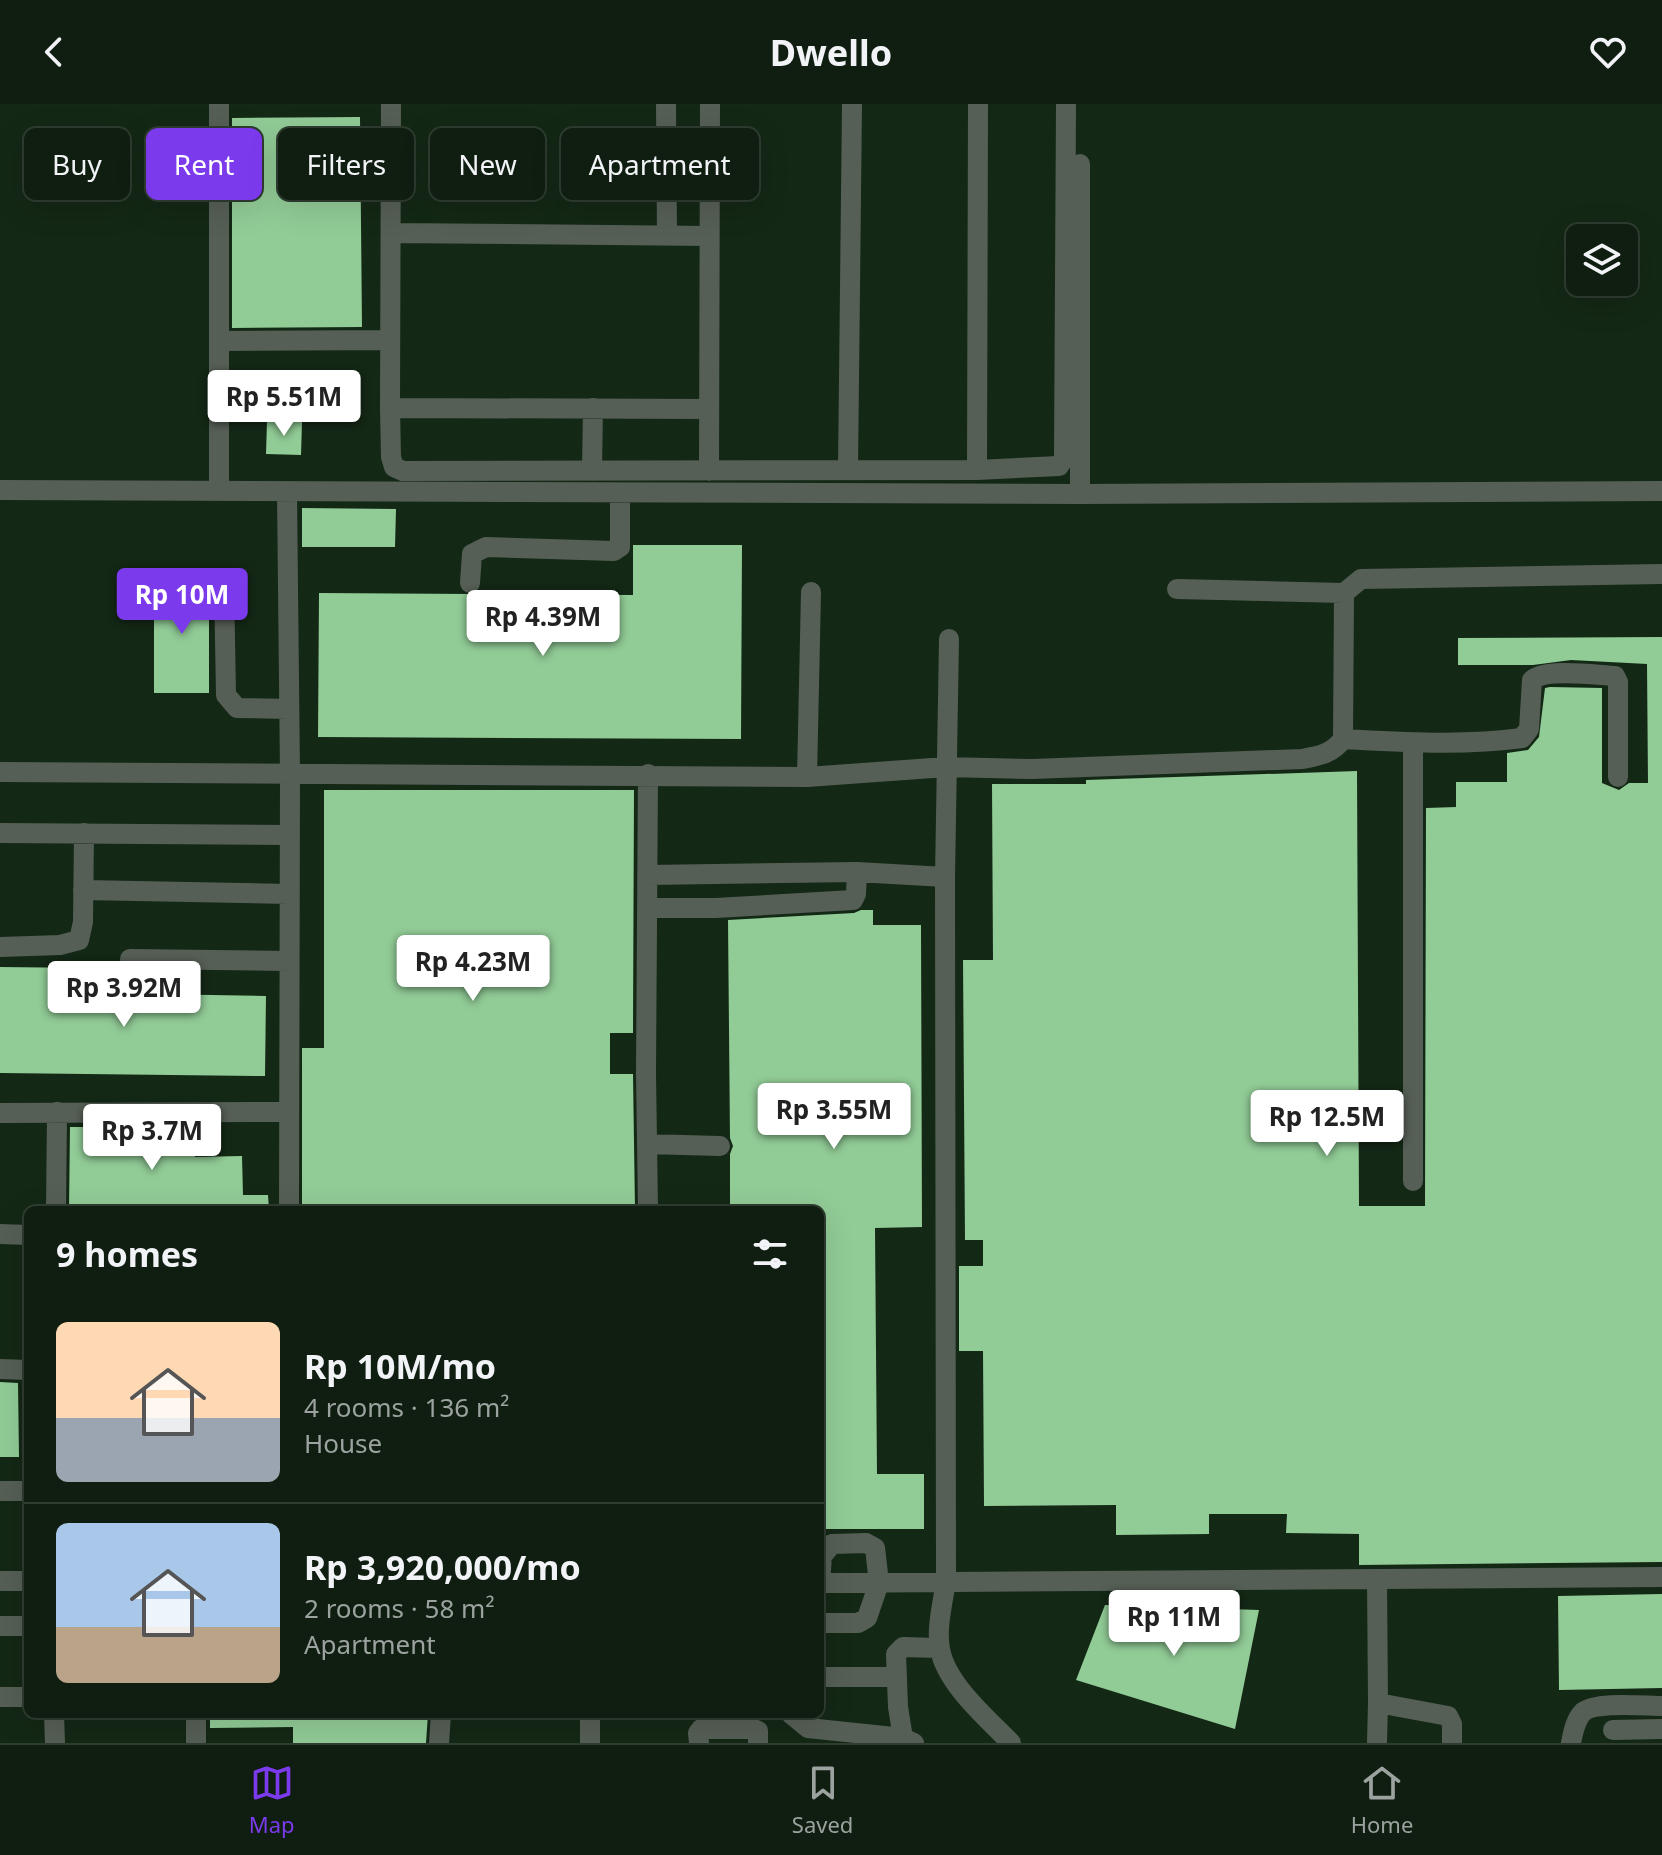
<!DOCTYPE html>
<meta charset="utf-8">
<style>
:root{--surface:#0f1e10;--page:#1d2b1e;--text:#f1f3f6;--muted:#9ba29f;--line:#2f3c30;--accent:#7c3aed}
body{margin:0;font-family:"Noto Sans",sans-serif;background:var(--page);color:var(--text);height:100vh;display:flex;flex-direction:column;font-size:30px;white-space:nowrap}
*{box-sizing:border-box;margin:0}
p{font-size:26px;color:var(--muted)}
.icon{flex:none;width:44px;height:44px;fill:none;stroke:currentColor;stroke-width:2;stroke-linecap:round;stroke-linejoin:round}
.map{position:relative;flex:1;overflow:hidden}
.panel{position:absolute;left:24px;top:1102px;width:800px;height:512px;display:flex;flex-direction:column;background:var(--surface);border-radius:12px;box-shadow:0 8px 32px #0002,0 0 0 2px var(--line)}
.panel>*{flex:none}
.top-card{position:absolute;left:24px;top:24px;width:800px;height:72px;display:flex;gap:16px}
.controls{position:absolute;left:1566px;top:120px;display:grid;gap:16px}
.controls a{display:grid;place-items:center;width:72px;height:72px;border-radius:12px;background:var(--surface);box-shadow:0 8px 32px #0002,0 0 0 2px var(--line);font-size:40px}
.price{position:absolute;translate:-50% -68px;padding:0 18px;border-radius:8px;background:#fff;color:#222;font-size:26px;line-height:52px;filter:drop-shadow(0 2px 4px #0008)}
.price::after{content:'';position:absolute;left:50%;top:48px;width:24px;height:18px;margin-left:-12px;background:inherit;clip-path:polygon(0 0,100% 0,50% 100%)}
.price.active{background:var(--accent);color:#fff}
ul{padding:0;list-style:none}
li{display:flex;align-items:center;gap:24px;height:200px;padding:0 32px}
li+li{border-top:2px solid var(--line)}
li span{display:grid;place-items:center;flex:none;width:224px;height:160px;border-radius:12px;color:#555}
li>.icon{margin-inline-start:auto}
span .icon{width:96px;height:96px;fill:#fffc;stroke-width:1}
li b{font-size:34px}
h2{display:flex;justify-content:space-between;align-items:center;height:96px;padding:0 32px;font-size:34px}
.pill{padding:0 28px;border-radius:12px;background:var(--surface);box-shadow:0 8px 32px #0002,0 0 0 2px var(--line);font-size:28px;line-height:72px}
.pill.active{background:var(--accent);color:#fff}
header{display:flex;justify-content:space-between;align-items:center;height:104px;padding:0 32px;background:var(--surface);font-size:36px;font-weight:700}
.menu{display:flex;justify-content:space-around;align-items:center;height:112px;border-top:2px solid var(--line);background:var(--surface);font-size:22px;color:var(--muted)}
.menu a{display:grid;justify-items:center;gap:4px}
.menu .active{color:var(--accent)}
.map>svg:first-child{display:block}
.building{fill:#91cb96}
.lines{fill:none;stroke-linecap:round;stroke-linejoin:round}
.minor{stroke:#565f56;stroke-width:20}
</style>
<header><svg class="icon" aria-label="back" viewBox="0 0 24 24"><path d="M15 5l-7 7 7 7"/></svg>Dwello<svg class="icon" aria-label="heart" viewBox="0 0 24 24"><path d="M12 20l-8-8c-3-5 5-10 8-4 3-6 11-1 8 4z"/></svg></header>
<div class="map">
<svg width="1662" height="1639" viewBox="0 0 1662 1639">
<rect width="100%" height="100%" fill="#142816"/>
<path class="building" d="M360 13 362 223 232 224V14Z
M267 317 302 318 301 351 266 350Z
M302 404 396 405 395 443H302Z
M633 441H742L741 635 318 633 319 489 633 491Z
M154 476H209V589H154Z
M1662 533V1458L1359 1461V1430L1286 1429 1287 1410H1209V1430L1116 1431V1401L984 1402 983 1247H959V1162H983V1136H965L963 856H993L992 680H1086V676L1357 667 1359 1102H1425L1426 704 1456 703V678H1507V649L1528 646 1539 633 1545 584 1550 583 1602 584V679L1619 686 1629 679H1648L1647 560 1571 556 1533 561H1458V534Z
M324 686H634L633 929H610V970H633L635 1106H302V944H324Z
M861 806H873V821H921L922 1123 875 1124 877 1370H924V1425H820V1106H730V1050L733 1042 730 1034 728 816 854 809Z
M0 863 91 864V889L266 892 265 972 0 969Z
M70 1023H195V1053L242 1052 243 1091H268L269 1106H69Z
M0 1278 18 1279 19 1353H0Z
M1662 1490V1584L1559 1586 1558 1492Z
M1105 1501 1259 1506 1235 1625 1076 1576Z
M210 1610H428L426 1639H293V1623L210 1624Z"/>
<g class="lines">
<path class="minor" d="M391 0 390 304 391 353 394 363 403 367 977 366 1059 362 1064 354 1066 0
M666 0 667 132
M391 129 709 132
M219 237 390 236
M390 304 709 305
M848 366 852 0
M977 366 978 0
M592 367 593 304
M709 367 710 0
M0 386 1080 390 1662 387
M219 386V0
M287 388 290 671 289 1106
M1080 390V60
M470 479 472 450 486 443 614 447 620 443V390
M224 481 226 591 237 604 289 605
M1177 485 1344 489
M949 535 945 773 946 1477C943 1498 936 1524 940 1545 946 1580 988 1615 1011 1639
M1343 635 1344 489 1361 475 1662 470
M1413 639V1077
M0 668 807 673 946 663 1032 665 1302 655C1319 652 1332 650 1343 635 1403 638 1463 642 1522 634L1529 625 1532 576C1546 564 1595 571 1615 572L1618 578V673
M807 673 811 488
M0 729 289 731
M648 771 857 768 945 773
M83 786 289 790
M647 804H716L853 796 856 790 857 768
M0 843 60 841 79 836 83 818 84 729
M130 855 289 857
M0 1009 289 1008
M647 1040 720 1042
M56 1106 57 1008
M648 1106 646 969 648 670
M0 1130 28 1131
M0 1265 28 1266
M0 1387H28
M1377 1475 1378 1599 1448 1612 1452 1620V1639
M0 1477H28
M820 1479 1662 1473
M820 1519H858L867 1514 879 1479 875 1444 866 1439 832 1440 822 1452 820 1479
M0 1522H28
M820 1573H895
M0 1593H28
M54 1610 55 1639
M196 1610V1639
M791 1610 808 1624 903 1634
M1613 1626 1662 1625
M439 1639 441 1610
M590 1639V1610
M699 1639 698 1629 701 1625H754L758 1627V1639
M914 1639 903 1634 898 1603 896 1550 903 1543 939 1544
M1377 1639 1378 1599
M1571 1639C1573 1629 1575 1616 1583 1608 1596 1597 1644 1602 1662 1602"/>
</g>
</svg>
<div class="controls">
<a><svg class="icon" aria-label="layers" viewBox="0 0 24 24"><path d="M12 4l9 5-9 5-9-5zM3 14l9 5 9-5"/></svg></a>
</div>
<b class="price" style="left:284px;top:334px">Rp 5.51M</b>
<b class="price active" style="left:182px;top:532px">Rp 10M</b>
<b class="price" style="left:543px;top:554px">Rp 4.39M</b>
<b class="price" style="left:473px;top:899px">Rp 4.23M</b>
<b class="price" style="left:124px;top:925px">Rp 3.92M</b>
<b class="price" style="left:834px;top:1047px">Rp 3.55M</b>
<b class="price" style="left:1327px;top:1054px">Rp 12.5M</b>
<b class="price" style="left:152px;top:1068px">Rp 3.7M</b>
<b class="price" style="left:1174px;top:1554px">Rp 11M</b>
<div class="top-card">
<a class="pill">Buy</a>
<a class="pill active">Rent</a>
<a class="pill">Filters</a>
<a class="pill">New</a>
<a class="pill">Apartment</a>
</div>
<section class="panel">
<h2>9 homes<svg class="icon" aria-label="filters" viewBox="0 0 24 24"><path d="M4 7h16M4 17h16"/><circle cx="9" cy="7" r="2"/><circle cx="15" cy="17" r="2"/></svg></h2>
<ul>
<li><span style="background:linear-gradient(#ffd9b3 60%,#9aa5b1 0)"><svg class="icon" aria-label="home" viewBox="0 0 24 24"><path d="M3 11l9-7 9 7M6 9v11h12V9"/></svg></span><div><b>Rp 10M/mo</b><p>4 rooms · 136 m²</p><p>House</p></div></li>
<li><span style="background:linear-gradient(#a9c7e8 65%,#b9a48a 0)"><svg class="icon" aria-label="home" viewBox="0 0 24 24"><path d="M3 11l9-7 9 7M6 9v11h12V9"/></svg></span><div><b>Rp 3,920,000/mo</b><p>2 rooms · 58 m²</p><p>Apartment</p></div></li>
</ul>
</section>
</div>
<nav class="menu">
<a class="active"><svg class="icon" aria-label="map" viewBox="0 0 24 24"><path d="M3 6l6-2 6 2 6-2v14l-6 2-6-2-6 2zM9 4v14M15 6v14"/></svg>Map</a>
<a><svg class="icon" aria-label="saved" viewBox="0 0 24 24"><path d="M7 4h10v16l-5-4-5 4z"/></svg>Saved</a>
<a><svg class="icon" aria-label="home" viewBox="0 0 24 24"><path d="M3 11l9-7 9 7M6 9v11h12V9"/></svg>Home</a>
</nav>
